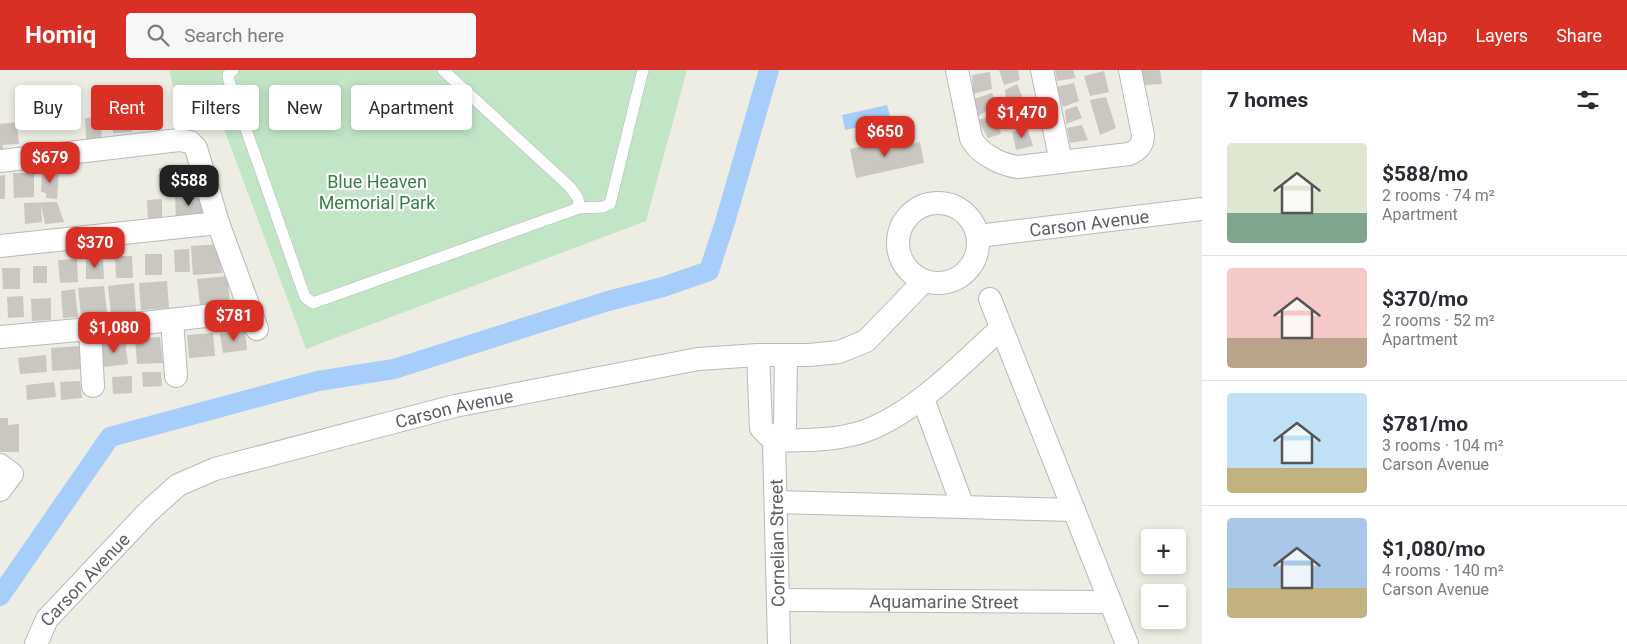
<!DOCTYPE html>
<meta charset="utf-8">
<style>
:root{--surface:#fff;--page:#f7f7f7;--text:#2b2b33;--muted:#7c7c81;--line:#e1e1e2;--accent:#d93025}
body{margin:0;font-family:Roboto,sans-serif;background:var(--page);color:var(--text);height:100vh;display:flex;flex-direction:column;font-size:19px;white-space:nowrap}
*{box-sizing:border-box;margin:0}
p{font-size:16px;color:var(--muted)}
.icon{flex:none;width:28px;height:28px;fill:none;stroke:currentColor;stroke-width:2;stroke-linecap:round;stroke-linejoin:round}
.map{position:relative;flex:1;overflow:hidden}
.details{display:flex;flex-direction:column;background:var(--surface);width:425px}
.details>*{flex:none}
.banner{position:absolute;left:15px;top:15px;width:475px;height:45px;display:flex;gap:10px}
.buttons{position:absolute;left:1141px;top:459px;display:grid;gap:10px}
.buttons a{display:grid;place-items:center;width:45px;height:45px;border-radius:5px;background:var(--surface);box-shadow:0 2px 8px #0003;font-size:25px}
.price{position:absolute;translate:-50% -42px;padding:0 11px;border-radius:10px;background:var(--accent);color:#fff;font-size:16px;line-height:32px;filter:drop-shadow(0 1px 2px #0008)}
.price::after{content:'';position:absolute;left:50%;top:30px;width:15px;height:11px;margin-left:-8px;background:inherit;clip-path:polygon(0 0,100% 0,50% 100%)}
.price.on{background:#222;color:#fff}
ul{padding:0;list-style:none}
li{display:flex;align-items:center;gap:15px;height:125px;padding:0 25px}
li+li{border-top:1px solid var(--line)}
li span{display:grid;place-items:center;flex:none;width:140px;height:100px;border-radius:5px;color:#555}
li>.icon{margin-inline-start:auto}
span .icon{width:60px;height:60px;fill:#fffc;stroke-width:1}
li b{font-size:21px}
h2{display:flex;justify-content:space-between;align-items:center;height:60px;padding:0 25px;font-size:21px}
.pill{padding:0 18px;border-radius:5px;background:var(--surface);box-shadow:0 2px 8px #0003;font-size:18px;line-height:45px}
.pill.on{background:var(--accent);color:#fff}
header{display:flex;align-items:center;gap:30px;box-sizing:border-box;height:70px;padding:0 25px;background:var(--accent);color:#fff}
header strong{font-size:24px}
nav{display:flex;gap:28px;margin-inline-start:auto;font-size:18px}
.search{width:350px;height:45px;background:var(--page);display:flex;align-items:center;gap:12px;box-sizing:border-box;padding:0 18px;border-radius:5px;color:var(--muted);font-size:19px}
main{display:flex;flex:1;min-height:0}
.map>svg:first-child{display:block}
.green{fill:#c2e5c6}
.water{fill:#a7cdfb}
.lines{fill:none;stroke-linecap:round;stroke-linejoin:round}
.canal{stroke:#a7cdfb;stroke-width:20}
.building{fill:#cac7c1}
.service-casing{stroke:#b7b9be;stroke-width:12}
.minor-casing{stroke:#b7b9be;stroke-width:24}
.service{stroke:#fff;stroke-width:11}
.minor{stroke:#fff;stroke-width:22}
.labels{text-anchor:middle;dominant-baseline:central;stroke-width:4.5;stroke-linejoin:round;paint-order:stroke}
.park-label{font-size:18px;fill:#378043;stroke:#fff}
.street-label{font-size:18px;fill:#5c5f64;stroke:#fff}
</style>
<header>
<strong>Homiq</strong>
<div class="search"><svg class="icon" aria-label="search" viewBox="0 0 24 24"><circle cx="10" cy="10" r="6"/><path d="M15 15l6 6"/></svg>Search here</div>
<nav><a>Map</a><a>Layers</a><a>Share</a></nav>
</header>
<main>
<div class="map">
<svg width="1202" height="574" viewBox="0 0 1202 574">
<rect width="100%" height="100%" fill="#eeede4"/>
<path class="green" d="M169 0H687L646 151 306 279 214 32 177 33Z"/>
<path class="water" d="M887 35 891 50 845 60 842 45Z"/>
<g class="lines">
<path class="canal" d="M0 526 110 367 318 311 394 299 608 231 663 217 709 201 725 152 769 0"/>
</g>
<path class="building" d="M999 0H1018L1020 10 1004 15Z
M1055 0H1073L1076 8 1057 11Z
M1141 0H1160L1162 14 1145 15Z
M1104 1 1109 22 1090 26 1084 6Z
M990 2 992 19 973 24 972 5Z
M1074 13 1079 31 1063 37 1056 17Z
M1017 14 1026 35 1007 39 1005 20Z
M992 23 997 35 978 46 974 29Z
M1106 27 1116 58 1100 65 1090 30Z
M1077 36 1082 48 1066 54 1065 40Z
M1024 40 1026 55 1011 59 1007 44Z
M130 43 132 62 113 63 112 44Z
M996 45 1001 64 988 68 978 50Z
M100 47 102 68 86 69 85 48Z
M17 52 19 74 3 75V81H0V54Z
M1082 55 1088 70 1070 73 1067 58Z
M1027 57 1033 76 1016 80 1012 62Z
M889 70 891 79 920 72 924 93 856 108 850 79Z
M177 97 179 118H160L159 98Z
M42 101 59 102 57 129 46 128V123L41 122Z
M13 103H34V127L14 128Z
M5 105V129H0V106Z
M175 123H202V151H176Z
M162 129V151H148L147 130Z
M57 132 64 152 45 154 41 134 42 152 25 154 24 133Z
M220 174 222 203 193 205 191 176Z
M189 179 190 202H175L174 180Z
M145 184H162V205H145Z
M115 186H132L133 208H116Z
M86 188H103L104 209H86Z
M77 189 78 212 60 213 58 190Z
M33 196H47V213H33Z
M2 198H20V219H3Z
M227 206 230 232 200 235 197 209Z
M167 211 169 238 141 240 139 213Z
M134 213 136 242 111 244 108 216Z
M104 216 107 243 81 246 78 218Z
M75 219 78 247 63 248 61 221Z
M23 226 24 247 8 248 7 227Z
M51 228V250L32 251 31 229Z
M245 261 247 280 223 283 220 264Z
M213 263 215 286 189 288 187 265Z
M160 267 163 293 137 294 135 269Z
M125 270 128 294 103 297 101 273Z
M79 276 81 299 52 301 51 278Z
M46 285 47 302 20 304 18 288Z
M142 302H161L162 316 143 317Z
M132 306V323L113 324 112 307Z
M80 311 82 328 61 330 60 312Z
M54 312 56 327 27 330 26 315Z
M0 348H8V355L19 354V382H0Z"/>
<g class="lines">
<defs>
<path id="service" d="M233 0 228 5 229 11 305 227 313 233 579 138 603 137 610 134 643 0
M443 0 570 117 578 128 579 138"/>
<g id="minor">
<path d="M957 0 971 68C978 83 1001 95 1018 97L1129 84C1139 80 1143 75 1143 65L1130 0"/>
<path d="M1042 0 1061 92"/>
<path d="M0 91 179 70 190 72 196 78 218 153 257 259"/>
<circle cx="938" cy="173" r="40"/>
<path id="s1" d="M978 166 1202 139"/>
<path d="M0 176 218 153"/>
<path d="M990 229 1127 574"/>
<path d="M172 250 176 306"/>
<path d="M90 259 93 316"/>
<path d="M0 267 90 259 250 241"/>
<path d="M758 285 761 358 774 371"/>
<path d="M923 329 963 437"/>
<path d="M774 371C804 370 837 371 865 361 916 342 962 294 1001 258"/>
<path d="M0 395 12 404 0 420"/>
<path d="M776 432 1074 440"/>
<path id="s2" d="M778 530 1110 532"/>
<path id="s3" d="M36 574 47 549 148 442 178 415 215 399 455 336 698 289 758 285H809L839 282 866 271 924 211"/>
<path d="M779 574 774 371 785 357 786 286"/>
</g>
</defs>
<use href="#service" class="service-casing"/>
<use href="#minor" class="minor-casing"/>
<use href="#service" class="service"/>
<use href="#minor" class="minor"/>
</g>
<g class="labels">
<g class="park-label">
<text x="377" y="111">Blue Heaven<tspan x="377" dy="21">Memorial Park</tspan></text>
</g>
<g class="street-label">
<text stroke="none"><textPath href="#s1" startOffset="112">Carson Avenue</textPath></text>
<text stroke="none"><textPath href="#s3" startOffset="502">Carson Avenue</textPath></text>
<text transform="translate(777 473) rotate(-91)">Cornelian Street</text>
<text stroke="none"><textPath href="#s3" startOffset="82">Carson Avenue</textPath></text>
<text stroke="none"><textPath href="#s2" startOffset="166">Aquamarine Street</textPath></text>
</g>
</g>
</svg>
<div class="buttons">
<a>+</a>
<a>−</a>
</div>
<b class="price" style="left:1022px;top:69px">$1,470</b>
<b class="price" style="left:885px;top:88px">$650</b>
<b class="price" style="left:50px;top:114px">$679</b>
<b class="price on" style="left:189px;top:137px">$588</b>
<b class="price" style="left:95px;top:199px">$370</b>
<b class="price" style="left:234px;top:272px">$781</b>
<b class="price" style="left:114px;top:284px">$1,080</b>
<div class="banner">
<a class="pill">Buy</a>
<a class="pill on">Rent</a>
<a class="pill">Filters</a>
<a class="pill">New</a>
<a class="pill">Apartment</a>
</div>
</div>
<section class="details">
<h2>7 homes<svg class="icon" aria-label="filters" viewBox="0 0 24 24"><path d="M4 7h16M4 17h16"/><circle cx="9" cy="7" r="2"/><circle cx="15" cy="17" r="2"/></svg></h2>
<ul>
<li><span style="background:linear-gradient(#dfe7d0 70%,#7fa58c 0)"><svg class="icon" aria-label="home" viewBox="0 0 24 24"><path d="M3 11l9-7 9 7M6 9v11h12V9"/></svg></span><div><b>$588/mo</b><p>2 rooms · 74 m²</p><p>Apartment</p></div></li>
<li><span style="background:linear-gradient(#f6c9c9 70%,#b9a48a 0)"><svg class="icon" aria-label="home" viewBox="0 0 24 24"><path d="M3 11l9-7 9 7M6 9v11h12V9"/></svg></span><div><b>$370/mo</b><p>2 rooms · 52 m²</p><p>Apartment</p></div></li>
<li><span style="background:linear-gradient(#bfe0f5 75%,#c2b280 0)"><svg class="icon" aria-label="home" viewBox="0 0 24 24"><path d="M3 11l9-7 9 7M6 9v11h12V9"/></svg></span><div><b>$781/mo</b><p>3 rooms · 104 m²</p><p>Carson Avenue</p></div></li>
<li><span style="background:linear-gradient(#a9c7e8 70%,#c2b280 0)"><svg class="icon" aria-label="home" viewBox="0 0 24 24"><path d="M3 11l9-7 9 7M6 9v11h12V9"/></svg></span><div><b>$1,080/mo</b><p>4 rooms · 140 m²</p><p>Carson Avenue</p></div></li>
</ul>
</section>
</main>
